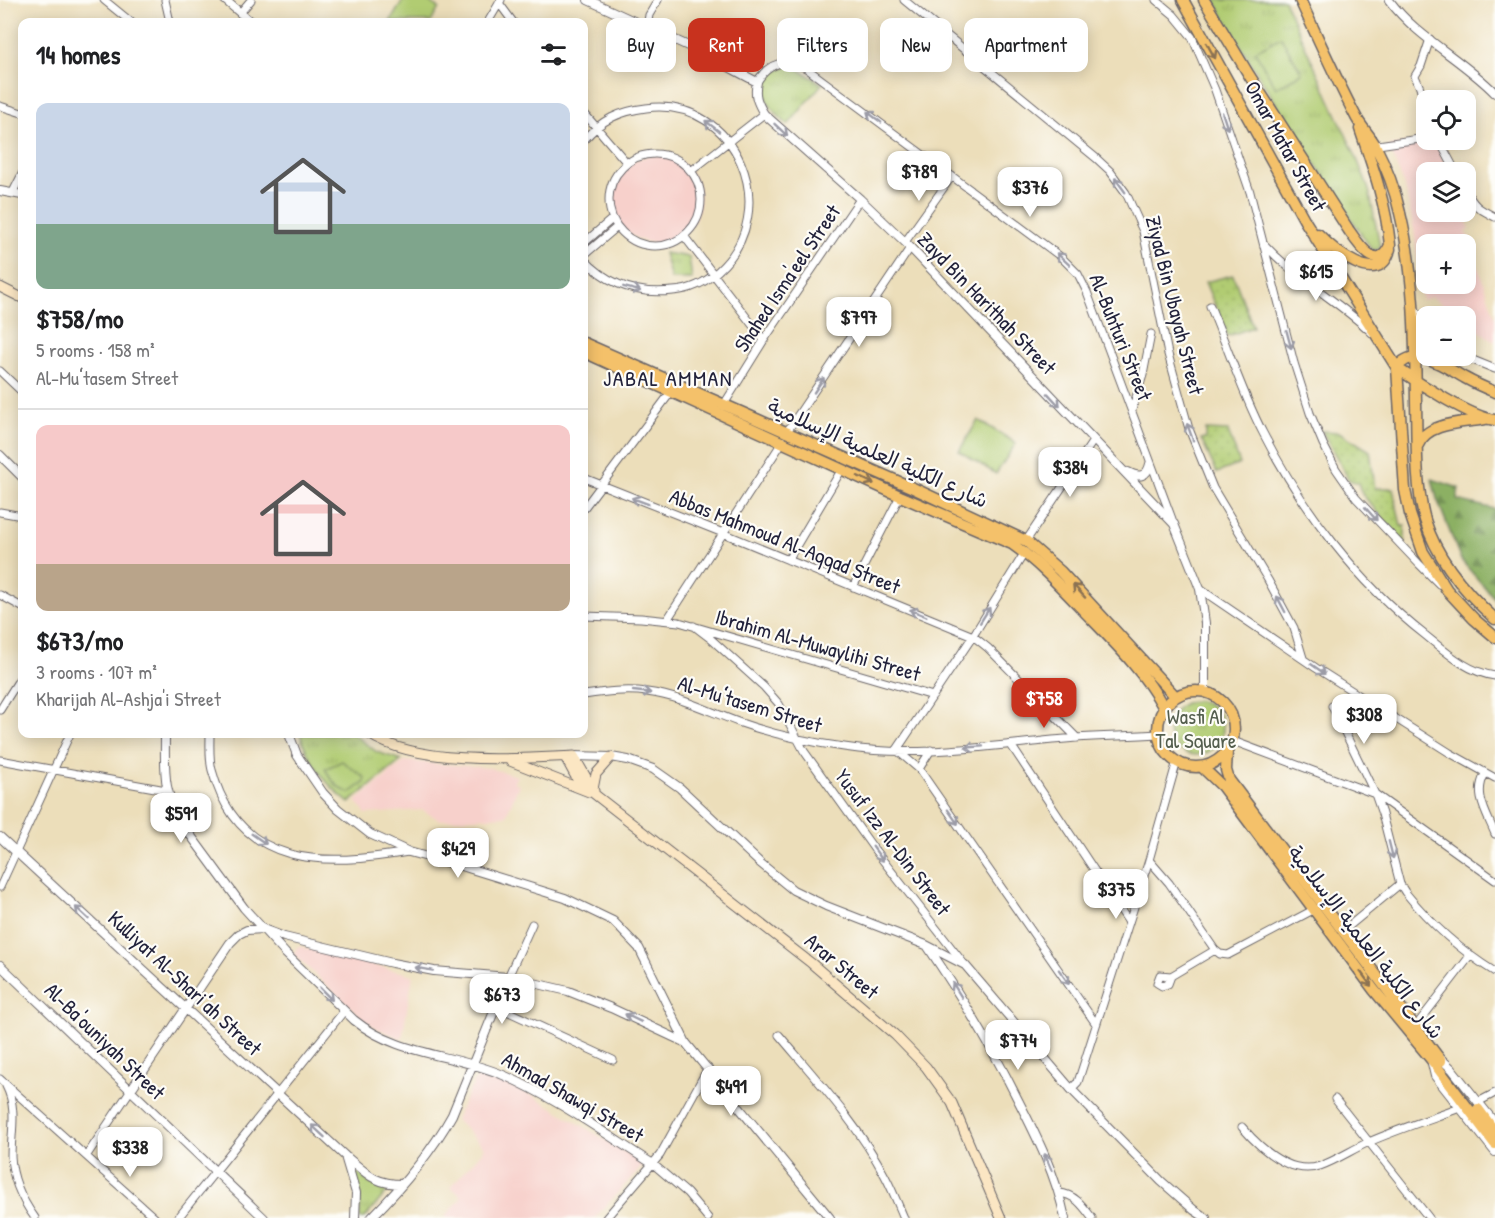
<!DOCTYPE html>
<meta charset="utf-8">
<style>
:root{--surface:#fff;--page:#f2f2f2;--text:#202124;--muted:#757577;--line:#e0e0e0;--accent:#c8321e}
body{margin:0;font-family:"Patrick Hand","Playpen Sans Arabic",sans-serif;background:var(--page);color:var(--text);height:100vh;display:flex;flex-direction:column;font-size:22px;white-space:nowrap}
*{box-sizing:border-box;margin:0}
p{font-size:20px;color:var(--muted)}
.icon{flex:none;width:33px;height:33px;fill:none;stroke:currentColor;stroke-width:2;stroke-linecap:round;stroke-linejoin:round}
.map{position:relative;flex:1;overflow:hidden}
.panel{position:absolute;left:18px;top:18px;width:570px;height:720px;display:flex;flex-direction:column;background:var(--surface);border-radius:12px;box-shadow:0 3px 15px #0003}
.panel>*{flex:none}
.hud{position:absolute;left:606px;top:18px;width:570px;height:54px;display:flex;gap:12px}
.fabs{position:absolute;left:1416px;top:90px;display:grid;gap:12px}
.fabs a{display:grid;place-items:center;width:60px;height:60px;border-radius:12px;background:var(--surface);box-shadow:0 3px 15px #0003;font-size:30px}
.price{position:absolute;translate:-50% -51px;padding:0 14px;border-radius:12px;background:#fff;color:#222;font-size:20px;line-height:39px;filter:drop-shadow(0 2px 3px #0008)}
.price::after{content:'';position:absolute;left:50%;top:36px;width:18px;height:14px;margin-left:-9px;background:inherit;clip-path:polygon(0 0,100% 0,50% 100%)}
.price.active{background:var(--accent);color:#fff}
ul{padding:0;list-style:none}
li{display:grid;align-content:center;gap:12px;height:318px;padding:0 18px}
li+li{border-top:2px solid var(--line)}
li span{display:grid;place-items:center;height:186px;border-radius:12px;color:#555}
li>.icon{margin-inline-start:auto}
span .icon{width:108px;height:108px;fill:#fffc;stroke-width:1}
li b{font-size:26px}
h2{display:flex;justify-content:space-between;align-items:center;height:72px;padding:0 18px;font-size:26px}
.pill{padding:0 21px;border-radius:12px;background:var(--surface);box-shadow:0 3px 15px #0003;font-size:21px;line-height:54px}
.pill.active{background:var(--accent);color:#fff}
.map>svg:first-child{display:block}
.built{fill:#f7d0cb;fill-rule:evenodd}
.grass{fill:url(#grass-dots);stroke:#6a7756;stroke-width:1.5}
.forest{fill:url(#forest-firs);stroke:#576950;stroke-width:1.5}
.park{fill:url(#park-tufts);stroke:#6a7756;stroke-width:1.5}
.pitch{fill:#b1cc72;stroke:#6a7756;stroke-width:1.5}
.lines{fill:none;stroke-linecap:round;stroke-linejoin:round}
.minor-casing{stroke:#696467;stroke-width:9}
.tertiary-casing{stroke:#696467;stroke-width:10}
.secondary-casing{stroke:#696467;stroke-width:11}
.primary-casing{stroke:#696467;stroke-width:13}
.minor{stroke:#fff;stroke-width:7}
.tertiary{stroke:#fff;stroke-width:8}
.secondary{stroke:#fbe6c3;stroke-width:9}
.primary{stroke:#f4c16a;stroke-width:10}
.oneway{stroke:#8b7252}
.oneway2{stroke:#9c9ca7}
.labels{text-anchor:middle;dominant-baseline:central;stroke-width:4.5;stroke-linejoin:round;paint-order:stroke}
.street-label{font-size:21px;fill:#22223b;stroke:#fdfcf7}
.park-label{font-size:21px;fill:#545e4e;stroke:#fdfcf7}
.neighbourhood-label{font-size:22px;letter-spacing:1.5px;fill:#22223b;stroke:#fdfcf7}
</style>
<div class="map">
<svg width="1495" height="1218" viewBox="0 0 1495 1218">
<defs>
<pattern id="grass-dots" width="8" height="8" patternUnits="userSpaceOnUse" patternTransform="scale(1.5)"><rect width="8" height="8" fill="#b1cc72"/><path d="M2 2h.1M6 6h.1" fill="none" stroke="#98af64" stroke-width="1.8" stroke-linecap="round"/></pattern>
<pattern id="forest-firs" width="22" height="20" patternUnits="userSpaceOnUse" patternTransform="scale(1.5)"><rect width="22" height="20" fill="#8cb064"/><path d="M5 1l3.5 6h-7zM16 11l3.5 6h-7z" fill="#728f54"/></pattern>
<pattern id="park-tufts" width="24" height="20" patternUnits="userSpaceOnUse" patternTransform="scale(1.5)"><rect width="24" height="20" fill="#b1cc72"/><path d="M3 7l-1-3M5 7V3M7 7l1-3M15 17l-1-3M17 17v-4M19 17l1-3" fill="none" stroke="#98af64"/></pattern>
</defs>
<rect width="100%" height="100%" fill="#fdfcf7"/>
<filter id="ink" filterUnits="userSpaceOnUse"><feTurbulence type="fractalNoise" baseFrequency=".0167" numOctaves="2"/><feDisplacementMap in="SourceGraphic" scale="12" xChannelSelector="R" yChannelSelector="G"/><feConvolveMatrix kernelMatrix="1 2 1 2 8 2 1 2 1" color-interpolation-filters="sRGB"/></filter>
<filter id="wash" filterUnits="userSpaceOnUse"><feTurbulence type="fractalNoise" baseFrequency=".008" numOctaves="4" result="noise"/><feDisplacementMap in="SourceGraphic" scale="24" xChannelSelector="R" yChannelSelector="G"/><feGaussianBlur stdDeviation="1.35" result="paint"/><feColorMatrix in="noise" values="0 0 0 0 0 0 0 0 0 0 0 0 0 0 0 0 0 1.4 0 .05"/><feComposite in="paint" operator="in"/></filter>
<g filter="url(#wash)">
<rect width="100%" height="100%" fill="#ecdeba"/>
<path class="built" d="M1436 140 1448 172H1426V212H1463L1470 230 1466 231 1495 317V342L1466 322V316H1457L1432 297 1422 300 1414 230 1406 191 1389 146ZM1426 244H1466V284H1426Z
M612 199a44 44 0 1 1 88 0a44 44 0 1 1-88 0Z
M405 761 490 768 517 776 514 782 519 785 506 816 440 820 422 810 366 814 356 801Z
M298 946 413 975 402 1039 378 1029 364 1020 293 954Z
M485 1074 532 1095 640 1161 642 1166 595 1218H444L462 1197 451 1187 485 1148 455 1119 475 1080Z"/>
<path class="grass" d="M1233 275 1253 327 1228 336 1205 282Z
M1206 430 1228 431 1240 464 1217 473 1201 439H1206Z
M1322 431 1339 432 1370 451 1375 488H1393L1401 526H1405V544L1362 494 1358 483 1349 480Z"/>
<path class="forest" d="M1432 479 1459 488 1457 500 1495 509V599L1461 560 1437 499Z"/>
<path class="park" d="M1214 0H1284L1357 159 1369 190 1380 246 1379 250H1372C1318 168 1262 86 1214 0Z
M789 66 798 69 822 84 788 125C765 105 747 78 789 66Z
M664 253 689 257 692 279H671Z
M1169 728a27 27 0 1 1 54 0a27 27 0 1 1-54 0Z
M300 734H353L377 752 402 760 349 803C327 786 308 761 300 734Z
M355 1170 370 1183 390 1188 365 1218H360V1191Z"/>
<path class="pitch" d="M403 0H426L439 8 431 22H390Z
M1281 37 1302 73 1276 88 1255 51Z
M978 420 1016 443 996 474 959 451Z
M342 761 365 778V782L350 793C337 789 332 780 325 769Z"/>
</g>
<g filter="url(#ink)">
<g class="lines">
<defs>
<path id="minor" d="M104 0 131 22
M165 0 170 22
M904 0 1096 158 1110 171 1126 193 1143 231 1168 354 1189 429 1213 488 1268 580 1294 628 1303 658
M1156 0 1174 15 1192 37 1215 90 1250 192 1294 363 1310 413 1323 444 1336 469 1356 498 1419 564 1439 584
M499 3 513 22
M240 13 251 0
M488 22 501 0
M647 27 649 15 658 0
M757 82C769 62 786 58 806 68L1061 257 1078 274 1087 292 1172 519
M1426 102 1415 76 1421 66 1430 39
M0 106 22 113
M584 113 627 163
M584 140C601 120 620 111 646 108 737 96 784 212 718 271 705 283 690 290 673 291 638 295 608 285 584 259
M1439 140 1456 172
M1371 146 1426 138
M609 200a46 46 0 1 1 92 0a46 46 0 1 1-92 0Z
M691 171 764 114
M1466 190C1474 207 1479 209 1495 217
M13 192 22 174
M684 236 764 340
M905 242 952 176
M584 243 612 219
M1265 245C1296 279 1339 301 1372 333
M584 255 617 227
M1210 306C1228 348 1242 393 1263 433 1302 509 1357 582 1425 635 1446 652 1467 672 1495 676
M1415 309 1426 325
M1463 356 1495 369
M0 371 22 392
M723 406 764 340 860 199
M1132 410 1143 375 1151 334
M786 433 910 248
M584 478 723 533 973 636 988 648 1077 738
M584 508 671 392
M0 512 22 516
M1026 541 1093 441
M788 560 842 469
M853 587 900 496
M1200 589 1316 668 1450 753 1495 778
M0 595 22 607
M584 616 641 618 679 622 933 696
M667 620 783 441
M694 626 711 639 764 687 779 704 804 751 874 849 964 964
M584 695C605 692 626 689 647 692 679 696 708 711 738 722 772 734 808 742 844 747 921 759 1000 744 1076 738 1103 736 1131 736 1158 734
M1332 706 1375 794 1382 814 1400 884 1405 892C1430 923 1461 951 1495 972
M0 710 22 675
M210 734C210 745 209 759 212 770 239 870 326 866 408 852
M1233 741 1375 794 1495 880
M1011 745 1128 921
M896 751 973 636 1025 552
M899 752 919 769 1096 1024
M0 760 166 790
M919 769 931 750
M1485 774C1473 794 1487 814 1495 834
M1149 860 1169 883 1215 950 1220 954 1228 955 1315 909
M0 887 70 734
M1343 931 1400 884
M1171 976 1160 975 1157 983 1162 986 1168 984 1171 976 1215 950
M508 977 532 924
M496 1006 613 1060
M1416 1026 1470 956
M779 1035C816 1079 858 1124 885 1176 892 1189 898 1204 904 1218
M0 1079 155 1218
M6 1086C18 1109 11 1132 11 1156 12 1178 22 1200 35 1218
M1071 1089 1078 1082 1149 860 1177 761
M1335 1099 1429 1218
M1478 1102 1495 1093
M1242 1127C1260 1148 1289 1176 1320 1166 1337 1160 1353 1149 1369 1142 1399 1129 1430 1119 1460 1108
M87 1155 130 1091
M653 1164 687 1193 708 1218
M1059 1193C1075 1194 1083 1206 1092 1218
M178 1218 344 1011
M606 1218 660 1155 708 1068"/>
<path id="tertiary" d="M225 0 251 22
M588 0 699 51 757 82C754 95 757 102 764 114L860 199 905 242 1174 524 1200 589 1205 623V691
M1389 0C1417 38 1462 59 1495 93
M0 191 22 195
M0 455 22 477
M1128 472C1139 478 1147 477 1150 464
M165 734C165 772 162 791 183 825L244 908 285 953 354 1020C397 1055 454 1054 503 1075 556 1098 604 1133 653 1164
M289 734 297 755 323 793 338 809 370 834 409 852 468 868 565 898 613 921 639 948 686 1043 830 1218
M574 756 611 757 628 760 653 769 680 788 759 862 793 890 826 906 926 945 965 965 1071 1089 1161 1181 1194 1210 1206 1218
M0 837 345 1156 356 1193 355 1218
M928 947C961 996 991 1045 1017 1098 1037 1137 1056 1175 1065 1218
M0 965 264 1218
M1439 1057 1452 1069 1495 1123
M1431 1059 1435 1076 1495 1152
M130 1091 230 943 239 934 247 930 263 929 284 937 392 963 434 971 508 977 568 991 611 1008 686 1043
M348 1158C367 1174 375 1184 402 1184
M371 1218C402 1187 431 1153 452 1115L508 977"/>
<path id="secondary" d="M0 287 22 298
M369 734C418 766 516 759 574 756L594 791
M565 757 577 779 584 786 811 963 895 1035 926 1067 952 1103 1001 1218
M510 761 589 792
M593 789 596 774 611 757"/>
<path id="primary" d="M1183 0 1305 221 1397 368 1405 490 1410 514 1423 552 1447 590 1474 619 1495 637
M1204 0 1249 75 1348 229C1357 242 1377 275 1390 245 1386 204 1373 167 1360 129
M1300 0C1318 38 1335 77 1355 115 1360 126 1369 134 1375 145 1386 166 1395 190 1400 213 1415 275 1415 339 1416 402 1417 440 1415 484 1425 520 1437 560 1465 592 1495 619
M1318 234C1333 250 1380 290 1390 249
M584 343 913 488 1026 541 1060 571 1175 696
M584 352 900 496 1012 544C1039 563 1061 587 1084 611 1113 641 1144 671 1164 708
M1397 368C1418 383 1472 418 1495 420
M1397 368C1414 343 1447 368 1465 378 1474 383 1485 388 1495 392
M1418 445C1427 422 1464 423 1485 419
M1158 729a38 38 0 1 1 76 0a38 38 0 1 1-76 0Z
M1227 752 1226 770 1229 780 1441 1061
M1202 767 1222 786 1374 990 1431 1059 1495 1144
M1478 1109 1495 1132"/>
</defs>
<use href="#minor" class="minor-casing"/>
<use href="#tertiary" class="tertiary-casing"/>
<use href="#secondary" class="secondary-casing"/>
<use href="#primary" class="primary-casing"/>
<use href="#minor" class="minor"/>
<use href="#tertiary" class="tertiary"/>
<use href="#secondary" class="secondary"/>
<use href="#primary" class="primary"/>
</g>
<defs><path id="oneway-shaft" d="M-6 0H5M1.5-3L5.5 0L1.5 3" fill="none" stroke-width="1.6" stroke-linecap="round" stroke-linejoin="round" transform="scale(1.5)"/></defs>
<g class="oneway">
<use href="#oneway-shaft" transform="translate(1211 51) rotate(61)"/>
<use href="#oneway-shaft" transform="translate(866 480) rotate(25)"/>
<use href="#oneway-shaft" transform="translate(1079 591) rotate(-133)"/>
<use href="#oneway-shaft" transform="translate(1366 979) rotate(54)"/>
</g>
<g class="oneway2">
<use href="#oneway-shaft" transform="translate(874 117) rotate(-143)"/>
<use href="#oneway-shaft" transform="translate(1225 121) rotate(72)"/>
<use href="#oneway-shaft" transform="translate(712 126) rotate(-142)"/>
<use href="#oneway-shaft" transform="translate(781 130) rotate(43)"/>
<use href="#oneway-shaft" transform="translate(1120 185) rotate(-126)"/>
<use href="#oneway-shaft" transform="translate(1063 259) rotate(-137)"/>
<use href="#oneway-shaft" transform="translate(632 289) rotate(14)"/>
<use href="#oneway-shaft" transform="translate(1289 340) rotate(75)"/>
<use href="#oneway-shaft" transform="translate(819 385) rotate(-56)"/>
<use href="#oneway-shaft" transform="translate(1054 400) rotate(47)"/>
<use href="#oneway-shaft" transform="translate(1190 432) rotate(-110)"/>
<use href="#oneway-shaft" transform="translate(640 501) rotate(-159)"/>
<use href="#oneway-shaft" transform="translate(1371 514) rotate(48)"/>
<use href="#oneway-shaft" transform="translate(1281 604) rotate(-118)"/>
<use href="#oneway-shaft" transform="translate(918 613) rotate(-158)"/>
<use href="#oneway-shaft" transform="translate(985 615) rotate(-58)"/>
<use href="#oneway-shaft" transform="translate(1318 669) rotate(35)"/>
<use href="#oneway-shaft" transform="translate(642 692) rotate(6)"/>
<use href="#oneway-shaft" transform="translate(974 747) rotate(176)"/>
<use href="#oneway-shaft" transform="translate(953 817) rotate(55)"/>
<use href="#oneway-shaft" transform="translate(259 839) rotate(35)"/>
<use href="#oneway-shaft" transform="translate(1391 850) rotate(76)"/>
<use href="#oneway-shaft" transform="translate(878 854) rotate(54)"/>
<use href="#oneway-shaft" transform="translate(82 913) rotate(-137)"/>
<use href="#oneway-shaft" transform="translate(424 969) rotate(-170)"/>
<use href="#oneway-shaft" transform="translate(1064 977) rotate(55)"/>
<use href="#oneway-shaft" transform="translate(957 990) rotate(-122)"/>
<use href="#oneway-shaft" transform="translate(326 994) rotate(45)"/>
<use href="#oneway-shaft" transform="translate(633 1018) rotate(-154)"/>
<use href="#oneway-shaft" transform="translate(318 1131) rotate(-137)"/>
<use href="#oneway-shaft" transform="translate(1048 1162) rotate(-113)"/>
</g>
</g>
<g class="labels">
<g class="street-label">
<text transform="translate(1286 146) rotate(61)">Omar Matar Street</text>
<text transform="translate(787 278) rotate(-56)">Shahed Isma'eel Street</text>
<text transform="translate(987 303) rotate(46)">Zayd Bin Harithah Street</text>
<text transform="translate(1175 305) rotate(76)">Ziyad Bin Ubayah Street</text>
<text transform="translate(1121 337) rotate(68)">Al-Buhturi Street</text>
<text transform="translate(878 453) rotate(24)">شارع الكلية العلمية الإسلامية</text>
<text transform="translate(785 541) rotate(22)">Abbas Mahmoud Al-Aqqad Street</text>
<text transform="translate(818 645) rotate(16)">Ibrahim Al-Muwaylihi Street</text>
<text transform="translate(750 704) rotate(17)">Al-Muʻtasem Street</text>
<text transform="translate(893 842) rotate(53)">Yusuf Izz Al-Din Street</text>
<text transform="translate(1366 942) rotate(52)">شارع الكلية العلمية الإسلامية</text>
<text transform="translate(842 966) rotate(40)">Arar Street</text>
<text transform="translate(185 983) rotate(43)">Kulliyat Al-Shariʻah Street</text>
<text transform="translate(105 1041) rotate(44)">Al-Ba'ouniyah Street</text>
<text transform="translate(573 1097) rotate(30)">Ahmad Shawqi Street</text>
</g>
<g class="park-label">
<text x="1196" y="716">Wasfi Al<tspan x="1196" dy="24">Tal Square</tspan></text>
</g>
<g class="neighbourhood-label">
<text x="668" y="378">JABAL AMMAN</text>
</g>
</g>
</svg>
<div class="fabs">
<a><svg class="icon" aria-label="locate" viewBox="0 0 24 24"><circle cx="12" cy="12" r="6"/><path d="M12 2v4M12 18v4M2 12h4M18 12h4"/></svg></a>
<a><svg class="icon" aria-label="layers" viewBox="0 0 24 24"><path d="M12 4l9 5-9 5-9-5zM3 14l9 5 9-5"/></svg></a>
<a>+</a>
<a>−</a>
</div>
<b class="price" style="left:919px;top:202px">$789</b>
<b class="price" style="left:1030px;top:218px">$376</b>
<b class="price" style="left:1316px;top:302px">$615</b>
<b class="price" style="left:859px;top:348px">$797</b>
<b class="price" style="left:1070px;top:498px">$384</b>
<b class="price active" style="left:1044px;top:729px">$758</b>
<b class="price" style="left:1364px;top:745px">$308</b>
<b class="price" style="left:181px;top:844px">$591</b>
<b class="price" style="left:458px;top:879px">$429</b>
<b class="price" style="left:1116px;top:920px">$375</b>
<b class="price" style="left:502px;top:1025px">$673</b>
<b class="price" style="left:1018px;top:1071px">$774</b>
<b class="price" style="left:731px;top:1117px">$491</b>
<b class="price" style="left:130px;top:1178px">$338</b>
<div class="hud">
<a class="pill">Buy</a>
<a class="pill active">Rent</a>
<a class="pill">Filters</a>
<a class="pill">New</a>
<a class="pill">Apartment</a>
</div>
<section class="panel">
<h2>14 homes<svg class="icon" aria-label="filters" viewBox="0 0 24 24"><path d="M4 7h16M4 17h16"/><circle cx="9" cy="7" r="2"/><circle cx="15" cy="17" r="2"/></svg></h2>
<ul>
<li><span style="background:linear-gradient(#c9d6e8 65%,#7fa58c 0)"><svg class="icon" aria-label="home" viewBox="0 0 24 24"><path d="M3 11l9-7 9 7M6 9v11h12V9"/></svg></span><div><b>$758/mo</b><p>5 rooms · 158 m²</p><p>Al-Muʻtasem Street</p></div></li>
<li><span style="background:linear-gradient(#f6c9c9 75%,#b9a48a 0)"><svg class="icon" aria-label="home" viewBox="0 0 24 24"><path d="M3 11l9-7 9 7M6 9v11h12V9"/></svg></span><div><b>$673/mo</b><p>3 rooms · 107 m²</p><p>Kharijah Al-Ashja'i Street</p></div></li>
</ul>
</section>
</div>
